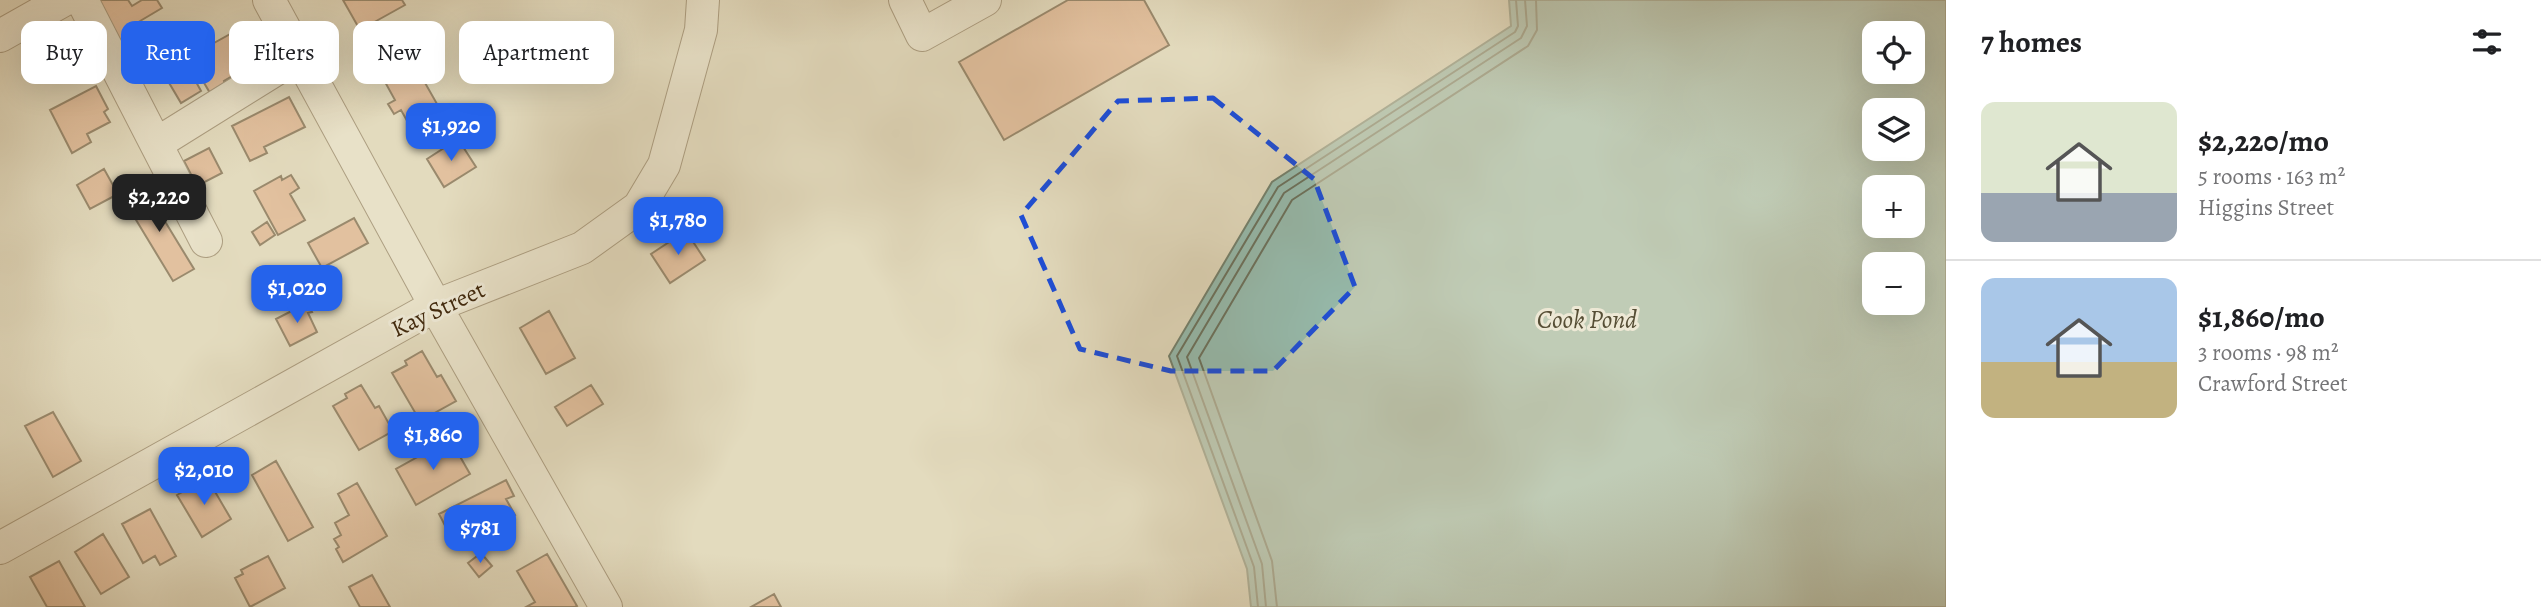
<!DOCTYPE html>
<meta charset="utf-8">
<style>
:root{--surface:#fff;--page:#f6f6f6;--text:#202124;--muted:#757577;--line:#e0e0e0;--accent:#2563eb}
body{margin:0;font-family:Alegreya,serif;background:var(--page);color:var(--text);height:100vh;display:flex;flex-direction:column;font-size:26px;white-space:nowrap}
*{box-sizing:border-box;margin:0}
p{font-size:23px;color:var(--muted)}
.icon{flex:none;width:38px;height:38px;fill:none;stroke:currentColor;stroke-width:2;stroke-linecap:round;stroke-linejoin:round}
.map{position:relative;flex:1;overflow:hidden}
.sheet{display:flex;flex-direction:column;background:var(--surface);width:595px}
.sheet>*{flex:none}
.guide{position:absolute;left:21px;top:21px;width:665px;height:63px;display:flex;gap:14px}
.controls{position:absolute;left:1862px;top:21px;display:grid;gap:14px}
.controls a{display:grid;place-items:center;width:63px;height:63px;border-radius:14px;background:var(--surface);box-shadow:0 7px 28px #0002;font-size:35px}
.price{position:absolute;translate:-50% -60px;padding:0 16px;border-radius:14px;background:var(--accent);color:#fff;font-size:23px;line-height:46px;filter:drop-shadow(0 2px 4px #0008)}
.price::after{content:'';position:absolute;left:50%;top:42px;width:21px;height:16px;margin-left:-10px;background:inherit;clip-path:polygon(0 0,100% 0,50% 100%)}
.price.current{background:#222;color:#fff}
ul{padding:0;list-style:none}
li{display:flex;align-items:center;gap:21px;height:175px;padding:0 35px}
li+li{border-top:2px solid var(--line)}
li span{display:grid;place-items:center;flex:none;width:196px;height:140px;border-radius:14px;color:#555}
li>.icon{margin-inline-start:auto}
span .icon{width:84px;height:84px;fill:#fffc;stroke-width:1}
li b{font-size:30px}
h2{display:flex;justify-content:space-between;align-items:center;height:84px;padding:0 35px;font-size:30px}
.chip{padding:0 24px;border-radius:14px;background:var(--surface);box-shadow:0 7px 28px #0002;font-size:24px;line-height:63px}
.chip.current{background:var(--accent);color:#fff}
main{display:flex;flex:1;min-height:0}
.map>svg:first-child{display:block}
.water{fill:#96bbad;stroke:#74816d;stroke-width:2;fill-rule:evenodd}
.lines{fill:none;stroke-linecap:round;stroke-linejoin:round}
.shore{stroke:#6c725d;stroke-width:2}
.building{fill:#dfa27b;stroke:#41290d;stroke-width:2}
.minor-casing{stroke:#6a5639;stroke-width:34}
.minor{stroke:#ede8d5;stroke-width:32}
.marked{fill:none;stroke:#1d4ed8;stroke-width:5;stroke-dasharray:14 9;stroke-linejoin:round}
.labels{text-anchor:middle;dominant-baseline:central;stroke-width:6;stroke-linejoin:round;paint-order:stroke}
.street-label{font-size:24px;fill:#41290d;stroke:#ede8d5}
.water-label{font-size:26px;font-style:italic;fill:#564e35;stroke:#ede8d5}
</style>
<main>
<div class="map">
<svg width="1946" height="607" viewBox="0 0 1946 607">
<rect width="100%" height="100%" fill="#e3dbbe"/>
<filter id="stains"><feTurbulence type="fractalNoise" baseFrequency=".00286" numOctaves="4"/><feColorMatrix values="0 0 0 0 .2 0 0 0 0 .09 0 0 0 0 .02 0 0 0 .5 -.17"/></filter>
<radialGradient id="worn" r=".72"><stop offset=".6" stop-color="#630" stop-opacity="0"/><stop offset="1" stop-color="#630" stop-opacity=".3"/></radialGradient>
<path class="water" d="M1509 0H1946V607H1251L1247 569 1169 356 1272 182 1511 26ZM1874 33H1913V72H1874ZM1874 110H1913V149H1874ZM1874 187H1913V226H1874ZM1874 264H1913V303H1874Z"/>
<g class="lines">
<path class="shore" d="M1258 607 1254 567 1177 356 1278 187 1515 32 1518 26 1516 0
M1266 607 1262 564 1187 357 1284 193 1521 38 1527 26 1525 0
M1277 607 1272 561 1199 358 1292 200 1528 46 1537 30 1536 0"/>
</g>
<path class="building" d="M96 0H128L132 6 142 0H157L162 8 130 27 142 47 123 59Z
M343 0H402L405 5 360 30Z
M1068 0H1144L1169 45 1004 140 959 62Z
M241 28 249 41 253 39 263 58 224 81 225 84 210 93 189 57Z
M399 37 445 118 415 135 401 110 394 114 388 104 395 100 369 53Z
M189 69 201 91 181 103 168 81Z
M96 86 108 109 104 112 110 122 87 134 91 142 72 153 50 110Z
M289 97 305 127 264 147 267 153 250 161 232 126Z
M458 139 476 167 444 187 427 159Z
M209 148 222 173 197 186 184 161Z
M104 169 118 194 90 209 77 185Z
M291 175 299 188 290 194 305 220 278 235 254 191 281 176 282 180Z
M144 187 194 269 173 281 124 200Z
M354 218 368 243 322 268 308 243Z
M267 222 275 235 260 245 252 232Z
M686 231 705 260 670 283 651 254Z
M307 303 312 312 308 313 317 332 290 346 276 319Z
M549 311 575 358 546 374 520 328Z
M422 351 437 377 441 375 456 401 420 421 392 373 407 365 405 361Z
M361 385 375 408 379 406 393 431 359 450 333 406 347 398 345 394Z
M591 385 603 404 567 426 555 407Z
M53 412 81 461 53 477 25 426Z
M450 439 470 474 416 505 396 469Z
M276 461 313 527 288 541 252 475Z
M207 478 231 519 202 537 177 495Z
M506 480 514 496 506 499 515 515 455 545 439 514Z
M357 483 387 536 343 562 336 549 339 547 334 539 341 535 335 523 349 515 338 494Z
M150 509 176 556 160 565 155 556 143 563 122 524Z
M103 534 129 577 101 594 75 552Z
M481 553 492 566 479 577 468 563Z
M547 554 577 606 575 607H526L535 602 517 571Z
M268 556 285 588 250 607 235 578 243 574 241 570Z
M59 561 85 607H47L30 577Z
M372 575 390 607H360L349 587Z
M774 594 781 607H751Z"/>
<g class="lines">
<defs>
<path id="minor" d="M82 0 156 144 299 55
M269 0 440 314 606 607
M905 0 922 35 985 0
M0 36 64 0
M156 144 206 241
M0 548 435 306 582 248 639 207 664 165 701 30 703 0"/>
</defs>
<use href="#minor" class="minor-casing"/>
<use href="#minor" class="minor"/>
</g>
<path d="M0 0H1946V607H0ZM1213 98 1314 179 1355 287 1273 371H1171L1080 349 1021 215 1118 101Z" fill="#e3dbbe" fill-opacity=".55" fill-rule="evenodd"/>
<path class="marked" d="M1213 98 1314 179 1355 287 1273 371H1171L1080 349 1021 215 1118 101Z"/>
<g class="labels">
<g class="street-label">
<text transform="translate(438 309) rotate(-25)">Kay Street</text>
</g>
<g class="water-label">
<text x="1587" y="319">Cook Pond</text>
</g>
</g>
<rect width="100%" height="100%" filter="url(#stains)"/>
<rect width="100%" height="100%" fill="url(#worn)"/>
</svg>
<div class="controls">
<a><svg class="icon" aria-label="locate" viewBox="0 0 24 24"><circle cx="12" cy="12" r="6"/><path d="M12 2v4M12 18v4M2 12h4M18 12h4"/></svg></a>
<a><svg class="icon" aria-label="layers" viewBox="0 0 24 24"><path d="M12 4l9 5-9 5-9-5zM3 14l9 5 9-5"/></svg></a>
<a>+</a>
<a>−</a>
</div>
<b class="price" style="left:451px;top:163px">$1,920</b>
<b class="price current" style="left:159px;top:234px">$2,220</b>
<b class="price" style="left:678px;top:257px">$1,780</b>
<b class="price" style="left:297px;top:325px">$1,020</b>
<b class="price" style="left:433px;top:472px">$1,860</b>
<b class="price" style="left:204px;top:507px">$2,010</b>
<b class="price" style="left:480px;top:565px">$781</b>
<div class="guide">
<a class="chip">Buy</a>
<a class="chip current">Rent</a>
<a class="chip">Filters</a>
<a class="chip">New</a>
<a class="chip">Apartment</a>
</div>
</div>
<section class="sheet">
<h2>7 homes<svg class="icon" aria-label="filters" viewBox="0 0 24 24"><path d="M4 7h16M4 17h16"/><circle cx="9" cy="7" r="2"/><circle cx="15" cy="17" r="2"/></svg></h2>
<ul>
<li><span style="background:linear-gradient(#dfe7d0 65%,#9aa5b1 0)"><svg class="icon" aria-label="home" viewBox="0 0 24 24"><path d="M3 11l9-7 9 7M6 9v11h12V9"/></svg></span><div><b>$2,220/mo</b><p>5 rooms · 163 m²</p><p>Higgins Street</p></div></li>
<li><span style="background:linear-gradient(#a9c7e8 60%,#c2b280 0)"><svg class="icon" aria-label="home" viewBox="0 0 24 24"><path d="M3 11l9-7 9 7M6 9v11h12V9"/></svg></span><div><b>$1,860/mo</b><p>3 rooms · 98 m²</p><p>Crawford Street</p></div></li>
</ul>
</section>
</main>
